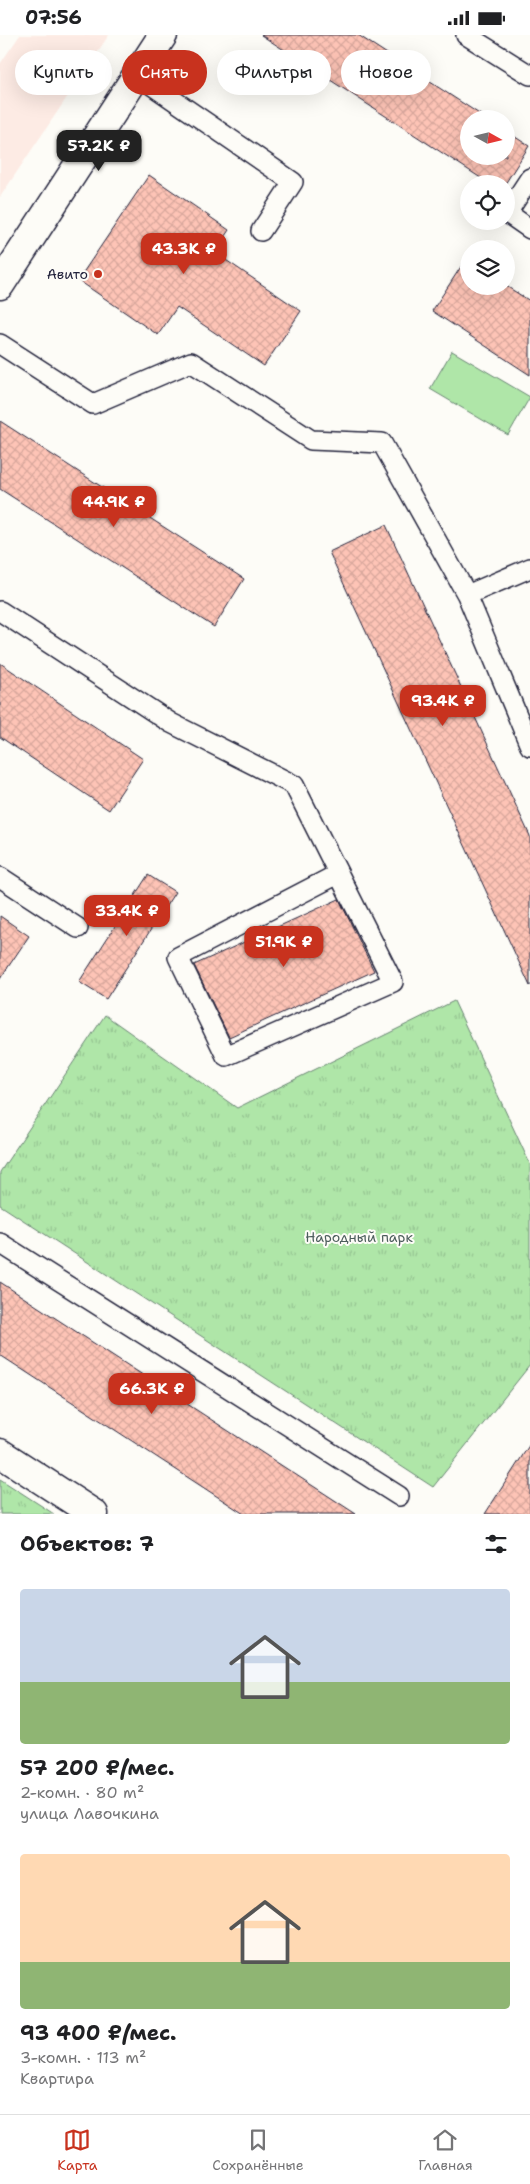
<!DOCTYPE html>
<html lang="ru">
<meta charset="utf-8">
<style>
:root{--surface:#fff;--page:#f2f2f2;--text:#202124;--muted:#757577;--line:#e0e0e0;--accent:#c8321e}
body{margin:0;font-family:"Shantell Sans",sans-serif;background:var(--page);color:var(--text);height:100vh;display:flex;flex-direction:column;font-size:19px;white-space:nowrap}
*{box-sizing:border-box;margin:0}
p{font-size:16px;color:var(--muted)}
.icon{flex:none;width:28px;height:28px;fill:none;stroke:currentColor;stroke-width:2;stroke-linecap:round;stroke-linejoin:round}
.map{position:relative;height:1479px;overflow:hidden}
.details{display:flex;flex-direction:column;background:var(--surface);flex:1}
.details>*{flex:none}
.hud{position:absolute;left:15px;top:15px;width:500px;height:45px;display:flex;gap:10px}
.needle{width:32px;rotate:98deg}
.fabs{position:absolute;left:460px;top:75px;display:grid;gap:10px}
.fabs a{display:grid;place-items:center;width:55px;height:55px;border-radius:50%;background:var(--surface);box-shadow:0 5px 20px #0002;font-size:25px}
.price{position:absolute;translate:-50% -42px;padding:0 11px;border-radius:10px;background:var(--accent);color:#fff;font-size:16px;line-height:32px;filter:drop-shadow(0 1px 2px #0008)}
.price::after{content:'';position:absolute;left:50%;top:30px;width:15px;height:11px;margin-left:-8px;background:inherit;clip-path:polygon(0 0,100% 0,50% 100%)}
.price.current{background:#222;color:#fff}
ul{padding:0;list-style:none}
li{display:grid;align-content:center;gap:10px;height:265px;padding:0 20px}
li span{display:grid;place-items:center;height:155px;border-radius:5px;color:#555}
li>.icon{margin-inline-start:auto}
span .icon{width:90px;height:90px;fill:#fffc;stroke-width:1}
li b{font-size:21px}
h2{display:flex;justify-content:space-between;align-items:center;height:60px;padding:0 20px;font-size:21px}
.chip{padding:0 18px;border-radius:22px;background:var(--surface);box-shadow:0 5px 20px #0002;font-size:18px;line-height:45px}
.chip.current{background:var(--accent);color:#fff}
.status{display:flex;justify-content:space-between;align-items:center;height:35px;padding:0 25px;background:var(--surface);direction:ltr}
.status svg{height:14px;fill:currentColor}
.tabs{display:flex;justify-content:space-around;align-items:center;height:70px;border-top:1px solid var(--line);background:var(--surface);font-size:14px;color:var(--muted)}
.tabs a{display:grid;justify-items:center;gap:2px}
.tabs .current{color:var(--accent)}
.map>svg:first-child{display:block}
.built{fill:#fdebe4}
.park{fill:url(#park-tufts);stroke:#688472}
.garden{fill:#afe6a8;stroke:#688472}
.building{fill:url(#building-cross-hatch);stroke:#22223b}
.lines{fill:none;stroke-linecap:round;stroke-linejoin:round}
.service-casing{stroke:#22223b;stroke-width:22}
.minor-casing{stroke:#22223b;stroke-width:31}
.secondary-casing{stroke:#22223b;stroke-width:31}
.service{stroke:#fdfcf7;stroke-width:19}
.minor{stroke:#fdfcf7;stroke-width:28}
.secondary{stroke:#fdfcf7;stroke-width:28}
.poi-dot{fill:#c8321e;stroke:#fdfcf7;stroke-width:2}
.labels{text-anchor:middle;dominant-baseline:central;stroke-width:4;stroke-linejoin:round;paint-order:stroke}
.poi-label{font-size:14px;fill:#22223b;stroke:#fdfcf7;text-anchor:end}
.park-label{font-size:14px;fill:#4c5d5c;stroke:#fdfcf7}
</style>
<div class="status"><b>07:56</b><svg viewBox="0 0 49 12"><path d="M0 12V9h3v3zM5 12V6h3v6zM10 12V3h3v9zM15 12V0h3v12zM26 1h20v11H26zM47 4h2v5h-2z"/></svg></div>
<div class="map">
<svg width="530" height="1479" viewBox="0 0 530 1479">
<defs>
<pattern id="park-tufts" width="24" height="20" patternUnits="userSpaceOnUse" patternTransform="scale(1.25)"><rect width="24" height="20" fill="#afe6a8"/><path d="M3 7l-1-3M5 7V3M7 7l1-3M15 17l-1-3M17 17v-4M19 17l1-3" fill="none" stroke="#96c592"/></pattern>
<pattern id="building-cross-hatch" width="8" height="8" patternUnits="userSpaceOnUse" patternTransform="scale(1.25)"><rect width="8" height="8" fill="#fec4b6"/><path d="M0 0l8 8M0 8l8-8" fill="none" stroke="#d9a89d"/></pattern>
</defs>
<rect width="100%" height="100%" fill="#fdfcf7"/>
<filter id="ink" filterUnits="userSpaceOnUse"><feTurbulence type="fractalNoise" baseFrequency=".02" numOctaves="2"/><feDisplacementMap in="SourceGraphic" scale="10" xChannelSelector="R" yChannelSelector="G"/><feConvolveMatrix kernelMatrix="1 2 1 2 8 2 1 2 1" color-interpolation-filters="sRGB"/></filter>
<g filter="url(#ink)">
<path class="built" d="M20 0H109L0 162V29Z"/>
<path class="park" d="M454 966 530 1129V1330L433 1452 0 1170V1137L105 980 237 1073Z
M0 1444 54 1479H0Z"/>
<path class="garden" d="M452 316 530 362 508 400 430 354Z"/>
<path class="building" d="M261 0H358L487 84H469V121H506V96L529 111 505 149H490Z
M149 140 229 195 214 217 301 276 264 331 177 272 158 300 78 245Z
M466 224 469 226V251H506L530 266V340L432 276Z
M0 386 244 544 214 592 0 454Z
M386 490 530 801V951L329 517Z
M0 628 143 724 109 775 0 702Z
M148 840 175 857 106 964 79 947Z
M339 864 374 936 229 1002 194 930Z
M0 881 29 901 0 944Z
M0 1247 356 1479H244L0 1320Z
M530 1409V1479H485Z"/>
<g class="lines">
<defs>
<path id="service" d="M466 0 530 40
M137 40 293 147 261 196
M530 143 507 178 530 194
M0 309 93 369 191 327 311 405 382 408 467 560 530 711
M467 560 530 533
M0 576 171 688 294 750 393 947 226 1021 178 922 338 839
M0 842 78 893
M0 1208 399 1461"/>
<path id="minor" d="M0 250 163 0"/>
<path id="secondary" d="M0 1418 94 1479"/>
</defs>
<use href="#service" class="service-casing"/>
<use href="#minor" class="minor-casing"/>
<use href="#secondary" class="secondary-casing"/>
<use href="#service" class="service"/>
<use href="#minor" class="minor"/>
<use href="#secondary" class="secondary"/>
</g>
</g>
<circle class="poi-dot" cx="98" cy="239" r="5"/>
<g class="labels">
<g class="poi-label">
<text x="88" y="239">Авито</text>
</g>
<g class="park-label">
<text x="359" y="1202">Народный парк</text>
</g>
</g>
</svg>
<div class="fabs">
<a><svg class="needle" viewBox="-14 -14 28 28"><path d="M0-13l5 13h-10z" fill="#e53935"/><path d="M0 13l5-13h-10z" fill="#757577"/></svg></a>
<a><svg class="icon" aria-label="locate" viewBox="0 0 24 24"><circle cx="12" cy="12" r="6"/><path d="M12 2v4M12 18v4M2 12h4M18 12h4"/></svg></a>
<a><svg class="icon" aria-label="layers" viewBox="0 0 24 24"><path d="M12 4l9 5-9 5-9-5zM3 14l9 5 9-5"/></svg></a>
</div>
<b class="price current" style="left:99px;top:137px">57.2K ₽</b>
<b class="price" style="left:184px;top:240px">43.3K ₽</b>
<b class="price" style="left:114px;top:493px">44.9K ₽</b>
<b class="price" style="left:443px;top:692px">93.4K ₽</b>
<b class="price" style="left:127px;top:902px">33.4K ₽</b>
<b class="price" style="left:284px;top:933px">51.9K ₽</b>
<b class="price" style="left:152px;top:1380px">66.3K ₽</b>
<div class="hud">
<a class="chip">Купить</a>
<a class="chip current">Снять</a>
<a class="chip">Фильтры</a>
<a class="chip">Новое</a>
</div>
</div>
<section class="details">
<h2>Объектов: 7<svg class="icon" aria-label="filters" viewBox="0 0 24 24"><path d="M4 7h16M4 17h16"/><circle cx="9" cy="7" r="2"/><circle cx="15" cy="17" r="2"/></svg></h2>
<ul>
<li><span style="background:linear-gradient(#c9d6e8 60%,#8fb573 0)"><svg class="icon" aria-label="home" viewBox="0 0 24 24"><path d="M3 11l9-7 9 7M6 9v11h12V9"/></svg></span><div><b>57 200 ₽/мес.</b><p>2-комн. · 80 m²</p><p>улица Лавочкина</p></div></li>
<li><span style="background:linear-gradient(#ffd9b3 70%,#8fb573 0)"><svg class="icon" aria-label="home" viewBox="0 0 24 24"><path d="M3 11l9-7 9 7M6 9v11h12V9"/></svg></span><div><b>93 400 ₽/мес.</b><p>3-комн. · 113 m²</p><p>Квартира</p></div></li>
</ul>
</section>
<nav class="tabs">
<a class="current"><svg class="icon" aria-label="map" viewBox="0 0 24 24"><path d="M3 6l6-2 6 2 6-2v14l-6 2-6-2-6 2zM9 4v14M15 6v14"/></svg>Карта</a>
<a><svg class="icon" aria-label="saved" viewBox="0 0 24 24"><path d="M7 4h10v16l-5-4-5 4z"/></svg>Сохранённые</a>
<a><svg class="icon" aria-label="home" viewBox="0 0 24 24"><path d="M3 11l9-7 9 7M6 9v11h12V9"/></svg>Главная</a>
</nav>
